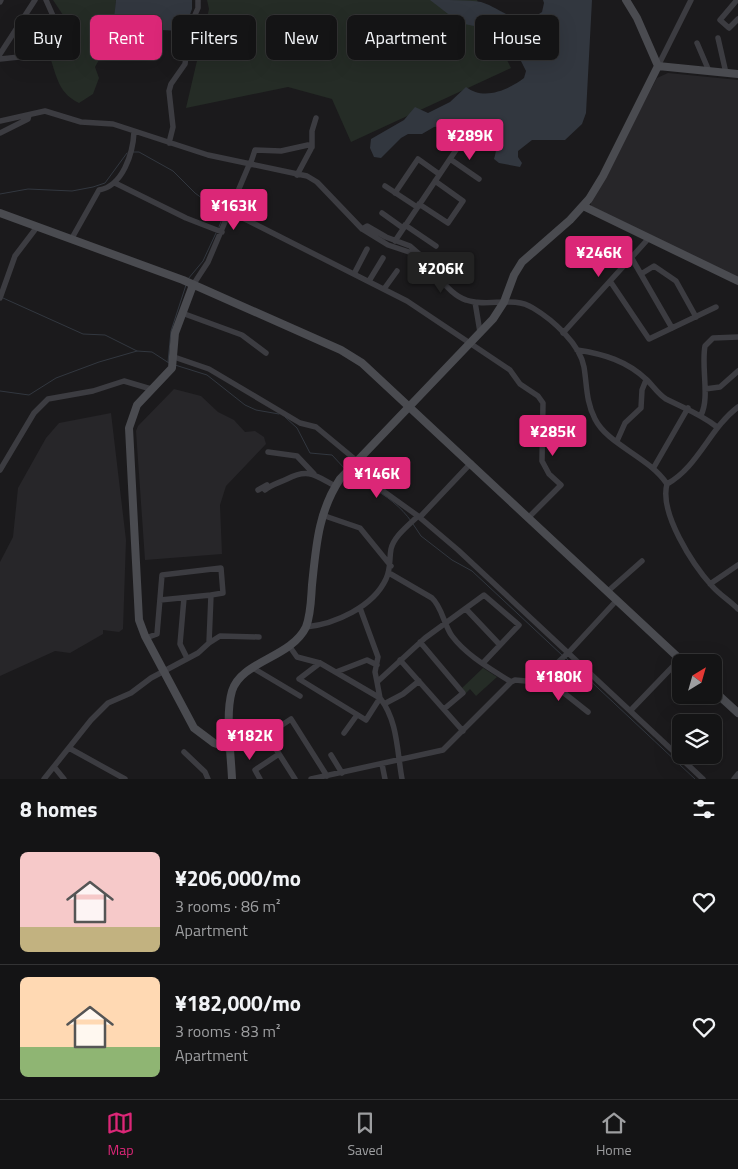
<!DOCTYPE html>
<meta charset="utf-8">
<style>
:root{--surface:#141415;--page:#1d1d1e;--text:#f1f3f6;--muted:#9d9ea0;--line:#333334;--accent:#db2777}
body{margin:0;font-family:"Titillium Web",sans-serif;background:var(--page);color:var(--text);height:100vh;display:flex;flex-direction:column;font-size:19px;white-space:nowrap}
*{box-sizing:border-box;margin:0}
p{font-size:16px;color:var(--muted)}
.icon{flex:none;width:28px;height:28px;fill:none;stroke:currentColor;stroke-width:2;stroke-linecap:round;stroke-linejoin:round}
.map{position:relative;height:779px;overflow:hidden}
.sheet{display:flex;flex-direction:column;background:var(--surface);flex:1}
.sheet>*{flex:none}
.banner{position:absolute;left:15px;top:15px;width:709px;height:45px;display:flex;gap:10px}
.needle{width:32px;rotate:37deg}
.controls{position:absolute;left:672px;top:654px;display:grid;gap:10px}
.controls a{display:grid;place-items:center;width:50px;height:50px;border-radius:8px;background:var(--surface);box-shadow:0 5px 20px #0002,0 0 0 1px var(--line);font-size:25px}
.price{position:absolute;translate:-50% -42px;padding:0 11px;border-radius:5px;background:var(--accent);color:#fff;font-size:16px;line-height:32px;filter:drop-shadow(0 1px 2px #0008)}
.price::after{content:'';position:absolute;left:50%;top:30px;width:15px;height:11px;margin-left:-8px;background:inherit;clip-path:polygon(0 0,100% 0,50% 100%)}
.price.on{background:#222;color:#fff}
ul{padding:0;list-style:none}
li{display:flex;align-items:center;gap:15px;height:125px;padding:0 20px}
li+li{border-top:1px solid var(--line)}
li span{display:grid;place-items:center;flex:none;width:140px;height:100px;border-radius:8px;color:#555}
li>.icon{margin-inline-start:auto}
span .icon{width:60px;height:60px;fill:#fffc;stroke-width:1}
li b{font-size:21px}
h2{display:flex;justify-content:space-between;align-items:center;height:60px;padding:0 20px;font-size:21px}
.tag{padding:0 18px;border-radius:8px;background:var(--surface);box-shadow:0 5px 20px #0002,0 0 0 1px var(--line);font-size:18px;line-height:45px}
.tag.on{background:var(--accent);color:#fff}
.dock{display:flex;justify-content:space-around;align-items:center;height:70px;border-top:1px solid var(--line);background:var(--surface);font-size:14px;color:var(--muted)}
.dock a{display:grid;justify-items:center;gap:2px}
.dock .on{color:var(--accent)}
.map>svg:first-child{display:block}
.built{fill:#272629}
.green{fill:#252c26}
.water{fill:#32373f}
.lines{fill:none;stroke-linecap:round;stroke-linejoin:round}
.stream{stroke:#32373f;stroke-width:1}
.street{stroke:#3c3c41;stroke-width:5.5}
.secondary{stroke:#4a4b50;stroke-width:8}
</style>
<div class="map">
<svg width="738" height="779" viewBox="0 0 738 779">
<rect width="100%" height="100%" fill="#1b1a1c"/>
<path class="built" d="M668 73 738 80V278L591 206V201L657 78Z
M174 389 201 396 218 412 234 420 245 432 255 431 264 437 266 444 226 486 220 505 222 554 145 560 136 431 138 426Z
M111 413 126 540 123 629 119 632 103 630V634L70 653 55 651 0 676V562L13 537 18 488 46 438 59 423Z"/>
<path class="green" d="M53 0H116L115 15 107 35 112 42 125 45 124 55 100 58 95 67 99 78 93 94 79 103C60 94 57 79 51 60L67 21Z
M207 0H477L511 68 351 142 332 99 288 87 186 108 209 9Z
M483 668 497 677 476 696 470 689 466 693 462 688Z"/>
<path class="water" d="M116 0H192V9L184 31 113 28Z
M430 0C444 0 469 0 481 2 504 9 516 29 542 12L544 3 543 0H592L586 113 582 124 565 140H532L518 151V157L522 163 520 167 499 163 494 159C500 139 493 142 477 142L466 126 459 124 434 127 422 134H408L401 138 381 158 374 157 370 148 371 139 404 120 415 107 428 113 450 102 466 87C484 101 508 90 524 78L526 71 520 59 513 53 474 26 455 22 452 17Z"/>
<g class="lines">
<path class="stream" d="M133 152H139L173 171 195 193 218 210 222 219 219 227
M0 194 28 189 72 191 93 187 105 183 127 153
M188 279 203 261 216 233
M3 298 83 334 105 335 137 351
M168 362 171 331 186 285
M175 365 207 375 245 405 256 410 279 414
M0 391 29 395 56 378 99 362 137 351 152 352 169 363
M285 417 297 428 310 453 332 455 345 469
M349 474C355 485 360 483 371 488 385 494 402 508 411 521
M413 524 421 536 452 560 472 571 563 656
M566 658 695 779"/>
<path class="street" d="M737 0 720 20 729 28 738 19
M0 2 1 0
M718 38 726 73
M697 43 709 71
M0 54 35 0
M0 59 29 56 54 18 46 0
M658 66 691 0
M0 121 45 111 81 122 113 124 208 155 307 176 317 182 362 229 367 226 386 237 410 246 433 266 432 271C442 281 453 296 466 300 488 308 513 295 533 308 553 320 580 344 584 367 587 385 586 402 595 419 608 445 648 456 667 484
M0 133 28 119 29 115
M169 143 173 127 169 91 171 84 185 64 190 26 198 8V0
M312 147V131L316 118
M450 159 479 179
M250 165 255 150 281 151 308 145 312 147 297 175
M115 183 186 218 222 232
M385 186 417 207
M395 193 418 159 439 174
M419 204 448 223 463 201 435 181
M231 212 407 301 510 370 520 384 538 396 543 403 542 461 549 474 561 485 528 518
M382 213 403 228
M405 225 436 246
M362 229 388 245 409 252 432 271
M72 238 99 190C123 186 133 153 134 132
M395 241 460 144
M631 257 672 328
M354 274 367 249
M641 274 654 266 676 281 696 317
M369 281 383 258
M610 281 649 339 716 307
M193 285 208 262 249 165
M384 289 397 271
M0 298 15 256 37 227
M475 302 480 332
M182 313 242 335 266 353
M563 333 649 238
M577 350C604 354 627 361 647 380 653 386 659 395 666 399 684 408 701 414 717 427
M174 357 209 369 300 423 316 427 357 461
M705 389 720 387 738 371
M738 407C710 428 698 467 667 484 659 513 693 565 712 586 720 595 730 601 738 609
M701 415C710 398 701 367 705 346L713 338 738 337
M617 441 625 423 641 408 642 390 646 380
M268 452 297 456 314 474
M353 465 365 478 418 516 458 550 703 779
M654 467 688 408
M0 470 34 413 48 399 93 391 124 381 151 389
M258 490 267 485
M265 490C272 484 279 483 287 479 308 468 315 475 335 486
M322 515 360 528 391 566
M420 517 471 463
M389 573 432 598C442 607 444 625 452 636 467 656 491 669 511 682
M710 584 738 565
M607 592 642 561
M184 598 180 644 187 658
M160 600 211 595
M360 608 378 657 375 672 377 682
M466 609 500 645
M306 627C335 624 373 607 386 579 391 569 389 560 391 549 394 536 409 525 418 516
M420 642 463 693 444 709
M209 643 220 636 259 637
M290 647 297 657 320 663 380 698 377 682 425 638 484 595 519 625 483 663
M400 660 463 731
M320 663 299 679 366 720 380 698C398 721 397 752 402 779
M253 668 300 696
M336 672 367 660 377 665
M537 682 559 689 588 712
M384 704 403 694 419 681
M631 710 680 659
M344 733 357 715
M69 748 125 779
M184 752 205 772 208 779
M331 755 342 773
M382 764 385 779
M55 768 64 779
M44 779 91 720 108 703 131 693 151 678 198 653 209 643 211 595 223 593 221 568 162 575 157 634 146 638
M260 779 255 770 279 754
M295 779 267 735 291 719 327 776
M311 779 443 750 511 682 515 680 537 682 569 652 616 601
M734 779 738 774"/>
<path class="secondary" d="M658 66 738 74
M583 206 738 281
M0 213 183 280 341 350 362 363 683 662
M193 285 175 333 172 368 137 405 129 428 139 620 145 636 194 728 214 743 231 749
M714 691 738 713
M232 779C231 753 225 715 232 691 241 661 291 658 306 627 311 614 311 599 312 585 316 547 318 512 340 479L493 319 504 302 514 275 522 262 570 220 589 199 603 176 658 66 637 18 626 0"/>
</g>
</svg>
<div class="controls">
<a><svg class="needle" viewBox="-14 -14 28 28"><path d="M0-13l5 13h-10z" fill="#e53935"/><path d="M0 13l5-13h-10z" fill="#9d9ea0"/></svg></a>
<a><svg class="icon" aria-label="layers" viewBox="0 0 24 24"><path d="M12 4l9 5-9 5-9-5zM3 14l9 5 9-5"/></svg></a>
</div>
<b class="price" style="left:470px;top:161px">¥289K</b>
<b class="price" style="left:234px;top:231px">¥163K</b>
<b class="price" style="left:599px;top:278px">¥246K</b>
<b class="price on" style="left:441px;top:294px">¥206K</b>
<b class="price" style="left:553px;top:457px">¥285K</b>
<b class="price" style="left:377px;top:499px">¥146K</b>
<b class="price" style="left:559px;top:702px">¥180K</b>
<b class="price" style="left:250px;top:761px">¥182K</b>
<div class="banner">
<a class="tag">Buy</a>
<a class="tag on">Rent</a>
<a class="tag">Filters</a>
<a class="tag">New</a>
<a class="tag">Apartment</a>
<a class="tag">House</a>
</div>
</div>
<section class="sheet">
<h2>8 homes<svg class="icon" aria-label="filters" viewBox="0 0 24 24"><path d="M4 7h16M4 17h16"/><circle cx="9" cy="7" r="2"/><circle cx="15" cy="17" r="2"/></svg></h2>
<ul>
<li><span style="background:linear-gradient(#f6c9c9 75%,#c2b280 0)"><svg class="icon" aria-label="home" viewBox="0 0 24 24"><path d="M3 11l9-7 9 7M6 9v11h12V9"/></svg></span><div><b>¥206,000/mo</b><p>3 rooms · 86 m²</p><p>Apartment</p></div><svg class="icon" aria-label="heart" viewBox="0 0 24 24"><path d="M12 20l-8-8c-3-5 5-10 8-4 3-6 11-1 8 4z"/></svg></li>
<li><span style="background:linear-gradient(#ffd9b3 70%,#8fb573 0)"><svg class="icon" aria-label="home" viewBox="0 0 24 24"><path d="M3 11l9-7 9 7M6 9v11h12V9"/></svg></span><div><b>¥182,000/mo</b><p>3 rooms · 83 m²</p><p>Apartment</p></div><svg class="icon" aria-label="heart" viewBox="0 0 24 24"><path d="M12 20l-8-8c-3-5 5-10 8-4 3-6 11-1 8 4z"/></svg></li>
</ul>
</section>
<nav class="dock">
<a class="on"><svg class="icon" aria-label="map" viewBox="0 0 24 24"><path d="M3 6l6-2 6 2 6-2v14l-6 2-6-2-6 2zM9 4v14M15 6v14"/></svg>Map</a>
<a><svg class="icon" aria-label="saved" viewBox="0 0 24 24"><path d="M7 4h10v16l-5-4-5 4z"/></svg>Saved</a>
<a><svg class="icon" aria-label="home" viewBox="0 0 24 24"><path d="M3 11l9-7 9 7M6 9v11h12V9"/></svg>Home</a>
</nav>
